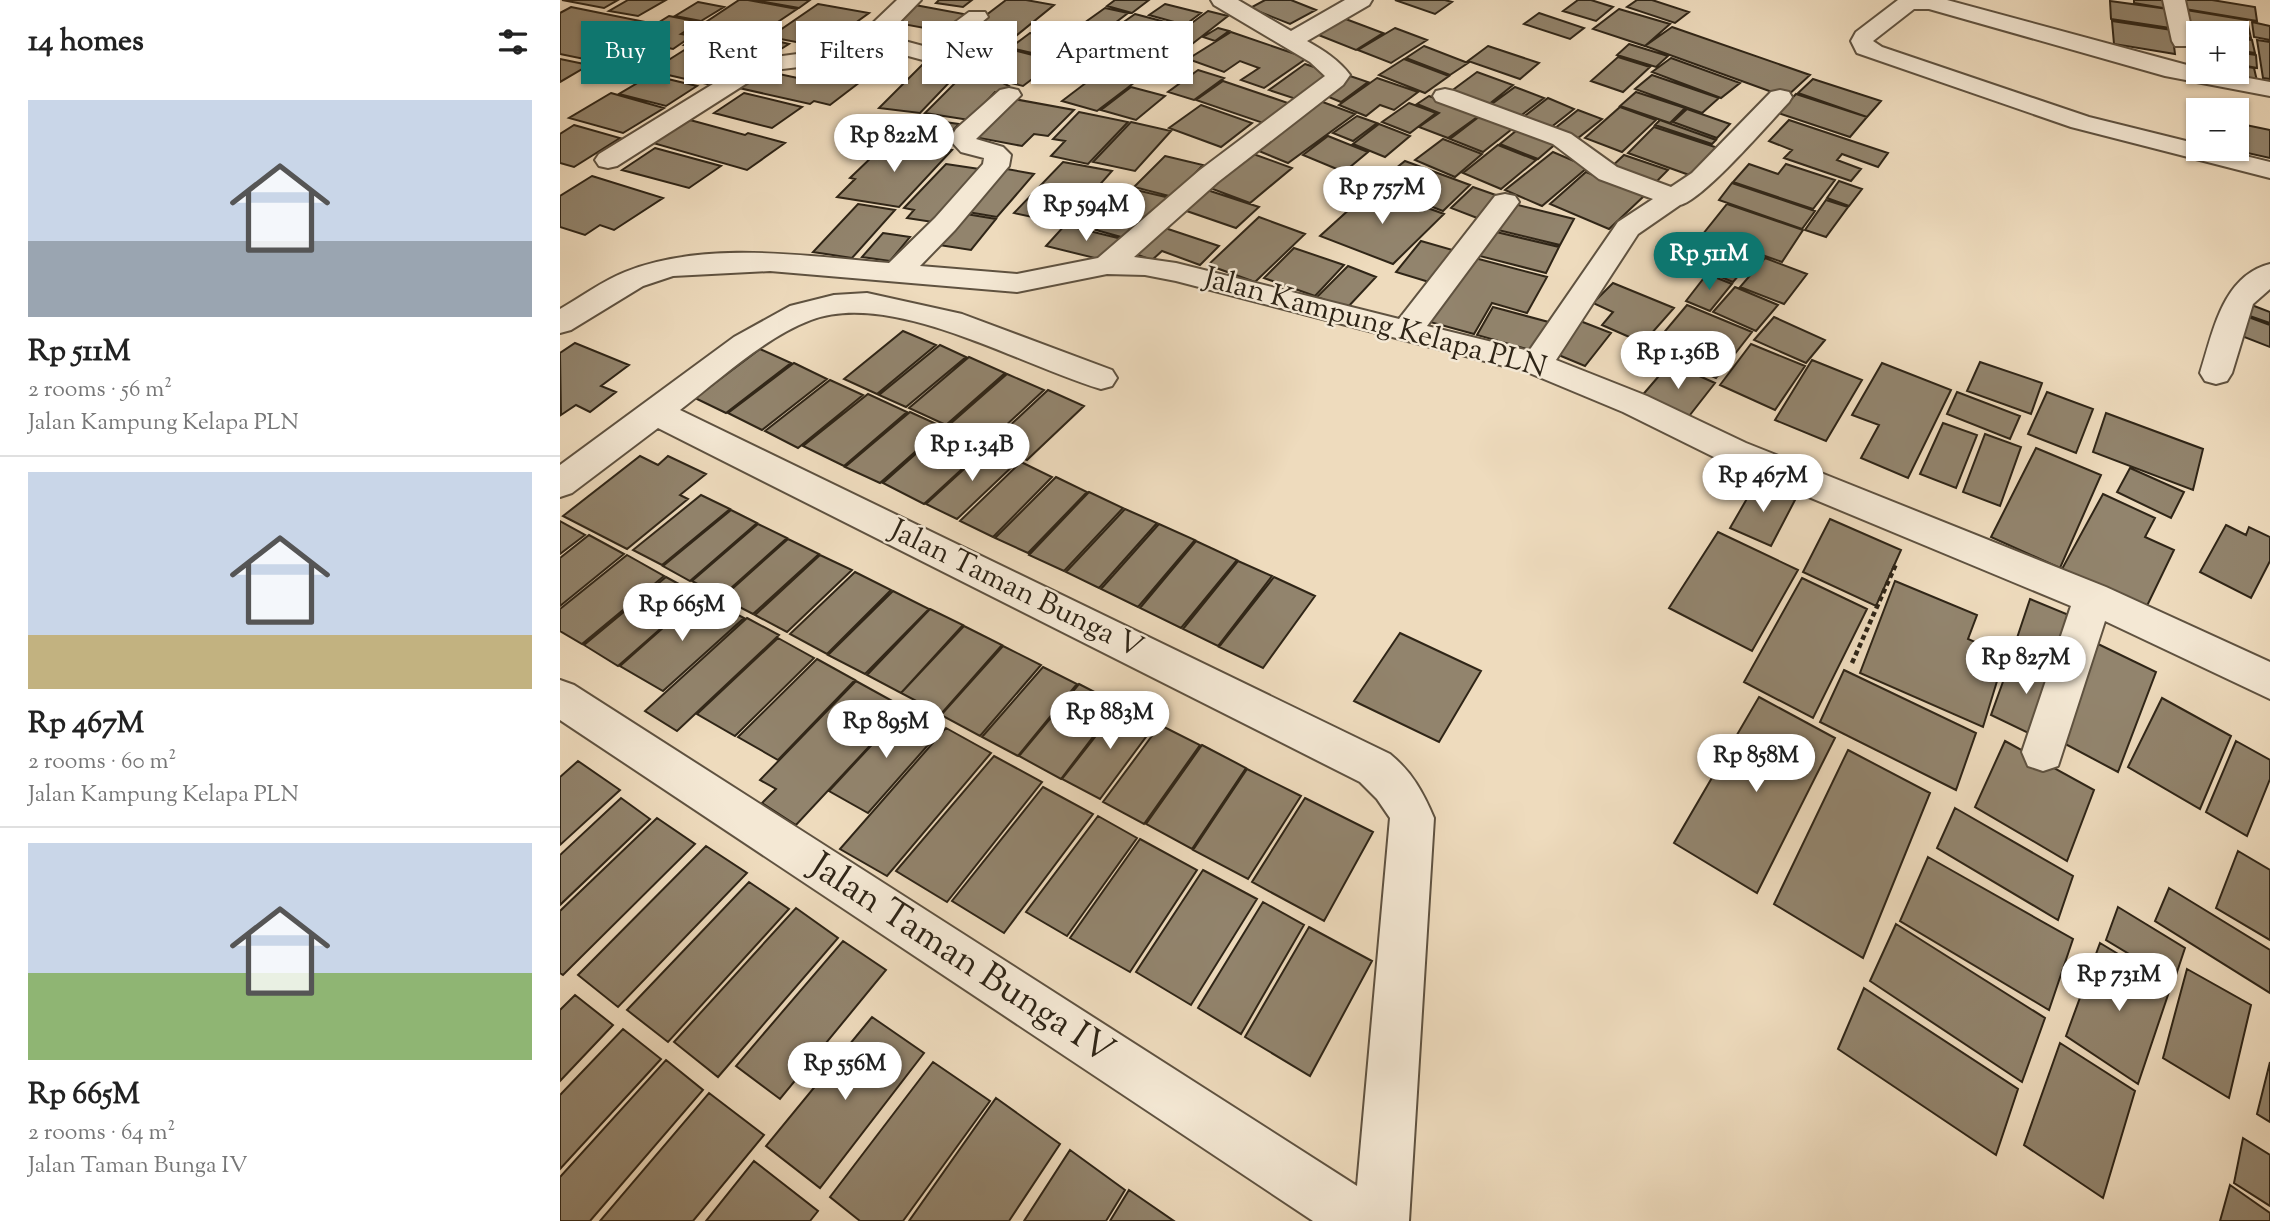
<!DOCTYPE html>
<meta charset="utf-8">
<style>
:root{--surface:#fff;--page:#f2f2f2;--text:#222;--muted:#767676;--line:#e0e0e0;--accent:#0f766e}
body{margin:0;font-family:"Sorts Mill Goudy",serif;background:var(--page);color:var(--text);height:100vh;display:flex;flex-direction:column;font-size:26px;white-space:nowrap}
*{box-sizing:border-box;margin:0}
p{font-size:23px;color:var(--muted)}
.icon{flex:none;width:38px;height:38px;fill:none;stroke:currentColor;stroke-width:2;stroke-linecap:round;stroke-linejoin:round}
.map{position:relative;flex:1;overflow:hidden}
.details{display:flex;flex-direction:column;background:var(--surface);width:560px}
.details>*{flex:none}
.banner{position:absolute;left:21px;top:21px;width:665px;height:63px;display:flex;gap:14px}
.fabs{position:absolute;left:1626px;top:21px;display:grid;gap:14px}
.fabs a{display:grid;place-items:center;width:63px;height:63px;border-radius:0px;background:var(--surface);box-shadow:0 2px 5px #0004;font-size:35px}
.price{position:absolute;translate:-50% -60px;padding:0 16px;border-radius:24px;background:#fff;color:#222;font-size:23px;line-height:46px;filter:drop-shadow(0 2px 4px #0008)}
.price::after{content:'';position:absolute;left:50%;top:42px;width:21px;height:16px;margin-left:-10px;background:inherit;clip-path:polygon(0 0,100% 0,50% 100%)}
.price.active{background:var(--accent);color:#fff}
ul{padding:0;list-style:none}
li{display:grid;align-content:center;gap:14px;height:371px;padding:0 28px}
li+li{border-top:2px solid var(--line)}
li span{display:grid;place-items:center;height:217px;border-radius:0px;color:#555}
li>.icon{margin-inline-start:auto}
span .icon{width:126px;height:126px;fill:#fffc;stroke-width:1}
li b{font-size:30px}
h2{display:flex;justify-content:space-between;align-items:center;height:84px;padding:0 28px;font-size:30px}
.pill{padding:0 24px;border-radius:0px;background:var(--surface);box-shadow:0 2px 5px #0004;font-size:24px;line-height:63px}
.pill.active{background:var(--accent);color:#fff}
main{display:flex;flex:1;min-height:0}
.map>svg:first-child{display:block}
.building{fill:#92846d;stroke:#2f2517;stroke-width:2}
.lines{fill:none;stroke-linecap:round;stroke-linejoin:round}
.minor-casing{stroke:#5f5240;stroke-width:4}
.path{stroke:#2f2517;stroke-width:4.5;stroke-dasharray:5 3.5;stroke-linecap:butt}
.minor{fill:#f4e8d4;fill-rule:evenodd}
.labels{text-anchor:middle;dominant-baseline:central;stroke-width:5;stroke-linejoin:round;paint-order:stroke}
.street-label{font-size:30px;fill:#2f2517;stroke:#f4e8d4}
.near-street-label{font-size:37px;fill:#2f2517;stroke:#f4e8d4}
</style>
<main>
<section class="details">
<h2>14 homes<svg class="icon" aria-label="filters" viewBox="0 0 24 24"><path d="M4 7h16M4 17h16"/><circle cx="9" cy="7" r="2"/><circle cx="15" cy="17" r="2"/></svg></h2>
<ul>
<li><span style="background:linear-gradient(#c9d6e8 65%,#9aa5b1 0)"><svg class="icon" aria-label="home" viewBox="0 0 24 24"><path d="M3 11l9-7 9 7M6 9v11h12V9"/></svg></span><div><b>Rp 511M</b><p>2 rooms · 56 m²</p><p>Jalan Kampung Kelapa PLN</p></div></li>
<li><span style="background:linear-gradient(#c9d6e8 75%,#c2b280 0)"><svg class="icon" aria-label="home" viewBox="0 0 24 24"><path d="M3 11l9-7 9 7M6 9v11h12V9"/></svg></span><div><b>Rp 467M</b><p>2 rooms · 60 m²</p><p>Jalan Kampung Kelapa PLN</p></div></li>
<li><span style="background:linear-gradient(#c9d6e8 60%,#8fb573 0)"><svg class="icon" aria-label="home" viewBox="0 0 24 24"><path d="M3 11l9-7 9 7M6 9v11h12V9"/></svg></span><div><b>Rp 665M</b><p>2 rooms · 64 m²</p><p>Jalan Taman Bunga IV</p></div></li>
</ul>
</section>
<div class="map">
<svg width="1710" height="1221" viewBox="0 0 1710 1221">
<rect width="100%" height="100%" fill="#eedbbd"/>
<filter id="stains"><feTurbulence type="fractalNoise" baseFrequency=".00286" numOctaves="4"/><feColorMatrix values="0 0 0 0 .2 0 0 0 0 .09 0 0 0 0 .02 0 0 0 .5 -.17"/></filter>
<radialGradient id="worn" r=".72"><stop offset=".6" stop-color="#630" stop-opacity="0"/><stop offset="1" stop-color="#630" stop-opacity=".3"/></radialGradient>
<path class="building" d="M2 0H58L44 8Z
M68 0H106L78 16 49 11Z
M179 0H188L237 9 200 34 143 24Z
M194 0H250L239 8Z
M379 0H412L403 7 376 3Z
M446 0H466L494 5 446 44 400 35Z
M555 0H589L572 13 547 6Z
M705 0H731L756 10 730 24 690 8Z
M835 0H885L892 2 875 14Z
M1018 0H1031L1053 7 1036 21 1003 11Z
M1077 0H1092L1129 12 1115 23 1067 7Z
M1574 0H1607L1609 9 1574 3Z
M1618 0H1652L1695 7 1697 21 1619 8Z
M1550 1 1608 9 1610 28 1551 19Z
M138 2 164 7 141 21 115 16Z
M258 4 309 13 262 47 210 37Z
M605 4 641 13 625 25 589 15Z
M355 5 409 15 386 32 332 22Z
M11 7 90 23 29 60 0 54V13Z
M545 8 568 13 534 39 510 33Z
M1059 9 1110 24 1085 46 1033 29Z
M1620 9 1687 20 1691 38 1676 36V33L1622 27Z
M648 11 668 16 627 48 606 42Z
M979 13 1024 28 1010 39 964 24Z
M575 14 624 27 604 41 555 28Z
M109 16 140 22 121 34 132 36 113 49 70 40Z
M783 18 823 33 796 50 756 34Z
M1552 21 1612 30 1615 54 1554 44Z
M1692 22 1710 26V40L1694 37Z
M1112 27 1250 75 1226 97 1085 46Z
M658 28 669 31 655 41 643 37Z
M835 28 867 40 831 63 798 50Z
M150 29 194 38 168 55 124 45Z
M671 32 747 58 704 88 681 80 699 68 680 61 664 72 628 59Z
M470 33 518 44 498 59 450 48Z
M568 35 620 51 596 69 543 52Z
M399 36 444 45 421 64 375 54Z
M200 37 229 44 200 62 172 55Z
M1676 38 1692 40 1695 53 1676 50Z
M1697 40 1710 42V79L1703 78Z
M1627 43 1638 45V58L1628 56Z
M1069 44 1108 56 1096 67 1057 55Z
M864 46 908 63 890 75 846 58Z
M928 46 979 63 960 79 908 61Z
M60 48 106 58 72 80 25 69Z
M126 49 194 64 160 87 91 71Z
M453 50 496 61 463 86 420 75Z
M1676 52 1696 55 1697 68 1676 64Z
M1058 57 1090 67 1063 92 1031 81Z
M1111 58 1180 83 1161 98 1092 72Z
M0 59 29 65 0 82Z
M844 59 889 76 865 93 819 75Z
M556 60 591 70 537 111 502 101Z
M366 61 405 66 360 113 319 108Z
M745 64 772 73 736 99 709 90Z
M1676 65 1694 68 1697 81 1646 72H1676Z
M638 70 664 78 634 100 608 92Z
M205 71 256 82 266 75 300 82 270 105 254 101 250 104 179 88Z
M917 72 953 85 923 109 886 95Z
M91 75 137 86 106 106 59 94Z
M1092 75 1159 98 1142 113 1075 89Z
M790 76 808 82 781 102 764 95Z
M400 78 443 83 449 86 442 93 435 92 409 120 365 113Z
M817 78 858 92 834 110 820 105 806 116 779 105Z
M1253 79 1321 101 1307 117 1238 93Z
M663 81 728 103 703 123 636 100Z
M571 87 605 96 576 120 541 110Z
M955 87 984 98 955 120 925 109Z
M1076 92 1125 108 1110 123 1060 106Z
M51 93 104 108 63 133 9 118Z
M184 93 242 107 212 128 154 113Z
M1236 94 1307 117 1290 137 1218 113Z
M869 96 920 115 888 138 859 127 879 113 857 104Z
M988 98 1014 109 985 132 958 121Z
M454 99 514 110 488 136 474 134 462 146 414 137Z
M760 101 795 114 728 163 694 149Z
M849 103 876 113 850 133 822 122Z
M641 105 692 123 661 147 609 128Z
M1060 107 1096 120 1062 152 1025 138Z
M1127 109 1170 124 1157 138 1113 122Z
M1018 110 1042 119 1013 142 989 133Z
M519 112 568 122 528 164 491 156 505 141 493 139Z
M341 116 399 124 379 145 320 137Z
M797 116 817 123 793 141 773 133Z
M920 116 952 129 923 152 890 139Z
M130 120 185 135 188 133 225 143 187 170 93 143Z
M1100 120 1156 140 1152 144 1095 125Z
M1229 120 1328 153 1318 167 1282 154 1277 160 1301 169 1291 181 1224 158 1232 150 1209 141Z
M571 122 611 131 575 171 533 162Z
M819 124 850 136 825 157 793 144Z
M1681 124 1710 130V158L1683 152Z
M14 125 60 138 14 167 0 163V134Z
M962 126 999 141 978 159 940 144Z
M1094 127 1158 148 1132 176 1068 153Z
M768 136 808 152 784 172 743 155Z
M883 139 922 154 895 177 855 160Z
M333 141 392 150 339 207 277 197 295 179 290 178 317 152 322 153Z
M938 145 976 160 941 189 903 173Z
M95 148 161 166 129 188 62 170Z
M685 151 732 168 690 203 642 185Z
M993 152 1028 167 982 206 945 190Z
M1064 155 1108 170 1092 186 1048 170Z
M605 156 643 165 613 197 574 187Z
M845 161 910 185 883 211 815 185Z
M503 162 552 171 505 224 454 213Z
M386 164 426 170 379 223 347 218 354 210 344 208Z
M1189 164 1218 174 1226 164 1275 180 1253 209 1173 182Z
M441 168 474 174 437 217 402 211Z
M1026 172 1084 196 1049 229 990 204Z
M32 176 103 198 54 230 40 225 25 235 0 227V196Z
M1279 181 1302 189 1289 206 1267 198Z
M1172 183 1255 211 1242 229 1159 200Z
M913 187 947 199 925 221 891 208Z
M641 188 699 207 676 228 618 208Z
M813 188 884 214 833 264 760 236Z
M576 190 610 198 572 240 536 230Z
M1266 200 1288 207 1266 237 1245 230Z
M946 202 1014 219 1000 245 930 228Z
M298 204 335 210 292 258 253 252Z
M1167 204 1243 230 1222 262 1143 234Z
M400 213 436 219 411 250 373 244Z
M699 217 745 234 695 282 648 265Z
M505 225 566 240 547 261 486 246Z
M599 226 659 246 640 265 602 251 592 260 570 252Z
M928 230 999 247 986 273 912 254Z
M323 233 350 237 330 261 302 257Z
M861 241 903 253 879 285 836 272Z
M734 248 784 265 755 296 704 278Z
M1168 250 1192 260 1173 282 1149 272Z
M911 257 987 277 967 313 932 303 914 334 870 322Z
M1205 258 1247 274 1224 304 1180 287Z
M788 266 816 277 787 308 757 297Z
M1147 274 1172 284 1150 311 1126 301Z
M1053 283 1114 308 1083 343 1042 325 1053 312 1033 303Z
M1175 287 1218 305 1196 331 1153 312Z
M1689 304 1710 312V323L1684 314Z
M1127 305 1192 332 1156 378 1090 349Z
M933 307 996 324 981 353 917 335Z
M1683 315 1710 325V347L1674 333Z
M1214 317 1265 340 1246 363 1194 340Z
M1015 319 1051 333 1025 366 989 351Z
M343 331 376 345 317 394 284 379Z
M15 343 69 365 41 386 56 392 30 412 16 405 1 415 0 353Z
M1191 344 1245 366 1215 410 1160 385Z
M380 345 406 357 346 407 319 395Z
M200 349 231 363 166 413 135 398Z
M409 357 445 373 386 425 349 408Z
M1252 360 1302 380 1266 441 1215 420Z
M1420 362 1482 383 1471 414 1407 391Z
M234 363 267 379 202 430 168 413Z
M1110 363 1155 383 1126 420 1080 398Z
M1322 363 1391 390 1348 478 1301 458 1319 425 1292 415Z
M447 374 484 390 427 443 389 425Z
M270 380 303 395 238 448 205 431Z
M488 390 524 406 467 460 430 444Z
M1397 392 1460 416 1450 439 1387 414Z
M1487 392 1533 409 1516 453 1468 434Z
M308 394 347 412 284 466 243 446Z
M350 412 383 427 320 483 285 467Z
M1546 413 1643 449 1633 490 1533 452Z
M1383 423 1417 435 1396 488 1360 474Z
M386 427 427 446 364 504 323 483Z
M1425 434 1461 447 1440 506 1403 492Z
M428 447 458 461 397 519 366 504Z
M1476 448 1541 475 1500 568 1431 537Z
M80 456 98 465 108 456 146 474 120 495 128 499 67 549 3 516Z
M461 462 492 477 433 537 400 521Z
M1570 468 1624 492 1611 518 1557 492Z
M496 477 527 492 468 553 435 538Z
M1196 483 1235 500 1211 546 1170 528Z
M529 492 563 508 504 571 469 555Z
M1543 494 1595 518 1585 537 1614 550 1585 610 1502 569Z
M141 495 170 509 102 565 73 550Z
M565 509 597 523 539 588 506 572Z
M171 510 197 523 130 581 103 566Z
M1270 519 1341 550 1316 606 1243 572Z
M0 521 25 535 0 554Z
M198 524 227 538 161 597 132 581Z
M599 524 635 540 578 607 541 589Z
M1666 525 1686 535 1689 527 1710 537V561L1691 598 1640 572Z
M1158 532 1238 570 1192 651 1109 608Z
M29 535 64 554 0 606V558Z
M228 539 259 554 193 614 162 598Z
M636 541 677 560 621 628 580 608Z
M67 555 104 576 22 644 0 631V609Z
M260 555 292 570 227 632 195 615Z
M678 561 712 576 658 646 623 629Z
M295 572 331 590 267 654 230 634Z
M106 577 139 595 58 666 24 645Z
M714 577 755 596 703 668 659 647Z
M1242 578 1307 609 1253 718 1184 682Z
M1335 581 1417 615 1408 639 1445 655 1423 727 1300 673Z
M333 591 369 609 305 674 268 655Z
M140 595 184 618 103 691 60 666Z
M1470 599 1521 620 1506 673 1453 650Z
M370 609 403 625 341 693 307 675Z
M187 618 219 635 117 731 85 711Z
M404 626 442 645 381 714 341 693Z
M840 633 921 671 879 742 794 701Z
M218 638 254 658 175 736 137 714Z
M1536 643 1596 672 1558 772 1494 738Z
M443 646 481 665 420 736 381 715Z
M1453 654 1501 676 1481 739 1431 715Z
M257 659 295 680 218 760 178 737Z
M483 667 517 684 458 756 422 737Z
M1284 670 1416 733 1396 790 1260 722Z
M296 681 345 708 236 825 202 803 216 789 200 780Z
M519 684 558 704 501 779 459 756Z
M1199 697 1275 738 1197 893 1114 843Z
M1602 698 1671 736 1640 809 1568 767Z
M561 704 597 722 540 799 502 779Z
M346 708 383 728 308 813 269 791Z
M600 725 640 745 584 824 543 802Z
M386 728 431 753 327 876 280 849Z
M1445 741 1534 790 1507 861 1415 807Z
M1676 741 1710 760V779L1687 836 1646 812Z
M642 745 686 768 632 849 586 824Z
M1288 750 1370 793 1303 958 1214 904Z
M434 756 482 782 387 902 336 871Z
M18 761 60 790 0 845V777Z
M687 769 741 796 688 879 633 850Z
M483 787 533 814 444 933 392 901Z
M61 798 90 819 0 905V855Z
M745 798 813 832 764 921 692 882Z
M1395 808 1513 876 1498 920 1377 848Z
M538 816 577 838 507 936 466 912Z
M97 818 135 844 3 975 0 973V911Z
M580 839 637 870 570 972 510 938Z
M146 846 187 873 58 1007 18 975Z
M1678 851 1710 870V940L1656 908Z
M1368 857 1513 939 1489 1010 1340 921Z
M643 870 697 899 631 1005 576 972Z
M189 882 229 909 108 1042 67 1010Z
M1609 888 1710 950V993L1595 921Z
M703 902 744 925 681 1034 638 1008Z
M1558 907 1625 948 1614 981 1546 940Z
M236 908 278 938 158 1077 114 1042Z
M1336 924 1485 1018 1462 1082 1310 981Z
M749 927 812 961 750 1076 685 1037Z
M283 941 326 970 220 1099 176 1066Z
M1540 943 1611 986 1578 1084 1506 1036Z
M1627 969 1691 1005 1669 1098 1603 1058Z
M1304 988 1458 1089 1436 1155 1278 1049Z
M15 995 53 1025 0 1081V1010Z
M312 1017 364 1053 260 1188 206 1146Z
M63 1029 101 1059 0 1169V1095Z
M1500 1043 1575 1091 1543 1198 1464 1145Z
M106 1060 143 1090 30 1221H0V1177Z
M373 1062 430 1101 343 1221H300L270 1197Z
M1710 1062V1122L1697 1114Z
M149 1093 204 1135 133 1221H40Z
M436 1098 500 1144 449 1221H349Z
M1683 1138 1710 1155V1206L1674 1183Z
M510 1150 565 1190 546 1221H464Z
M194 1161 258 1211 250 1221H146Z
M1670 1185 1710 1213V1221H1660Z
M569 1190 614 1221H550Z"/>
<g class="lines">
<defs>
<path id="minor" d="M337 0H361L326 36 363 46 409 12H425L428 17 382 55 371 58 363 60 315 47 296 59 288 61 206 71 57 166 48 168 39 166 35 160 39 154 192 60 282 48 294 41Z
M651 0H678L731 31 785 0H812L809 5 747 41C763 50 779 60 790 75L783 85 658 182 574 257 616 263 839 319 935 196 945 194 955 196 959 202 867 326 969 351 1058 222 1093 199 1039 179 993 144 876 101 873 96 876 91 885 89 894 91 1011 134 1057 167 1111 187 1132 173 1211 92 1220 90 1229 92 1232 97 1229 102C1208 124 1143 200 1120 205L1078 234 996 360 1087 396 1186 443 1546 587 1710 662V699L1545 621 1498 766 1483 771 1468 766 1462 752 1511 606 1162 461 1063 412 967 372 616 281 585 275 547 274 457 292 210 271 113 276 83 286 11 330 0 333V309C21 297 42 281 65 272 145 240 245 256 329 263L375 218 423 164 424 158 401 152 390 140 396 129 440 90 449 88 458 90 461 95 416 139 443 147 451 155 449 166 395 230 360 266 457 274 538 258 640 170 765 76 750 62 654 5Z
M1338 0H1387L1638 68V72H1656L1710 82V96L1605 76 1369 9H1354L1313 41 1322 47 1529 117 1638 144V149H1657L1710 162V178L1511 127 1297 53 1291 41 1296 32Z
M1603 0H1625L1634 41 1631 46H1615L1612 41Z
M1710 264V289L1693 304 1672 373 1667 381 1656 384 1645 381 1640 373C1653 333 1662 276 1710 264Z
M307 293 402 314 552 370 557 378 552 386 541 389C462 366 332 289 251 320 204 338 160 379 120 410L830 754C852 772 863 792 874 818L849 1221H753L0 720V680L14 685 797 1186 830 818 817 799 800 782 98 428 12 493 0 497V465L174 337 230 306 274 295Z"/>
</defs>
<use href="#minor" class="minor-casing"/>
<path class="path" d="M1292 663 1336 564"/>
<use href="#minor" class="minor"/>
</g>
<g class="labels">
<g class="street-label">
<text transform="translate(815 324) rotate(15)">Jalan Kampung Kelapa PLN</text>
<text transform="translate(456 590) rotate(26)">Jalan Taman Bunga V</text>
</g>
<g class="near-street-label">
<text transform="translate(401 960) rotate(33)">Jalan Taman Bunga IV</text>
</g>
</g>
<rect width="100%" height="100%" filter="url(#stains)"/>
<rect width="100%" height="100%" fill="url(#worn)"/>
</svg>
<div class="fabs">
<a>+</a>
<a>−</a>
</div>
<b class="price" style="left:334px;top:174px">Rp 822M</b>
<b class="price" style="left:822px;top:226px">Rp 757M</b>
<b class="price" style="left:526px;top:243px">Rp 594M</b>
<b class="price active" style="left:1149px;top:292px">Rp 511M</b>
<b class="price" style="left:1118px;top:391px">Rp 1.36B</b>
<b class="price" style="left:412px;top:483px">Rp 1.34B</b>
<b class="price" style="left:1203px;top:514px">Rp 467M</b>
<b class="price" style="left:122px;top:643px">Rp 665M</b>
<b class="price" style="left:1466px;top:696px">Rp 827M</b>
<b class="price" style="left:550px;top:751px">Rp 883M</b>
<b class="price" style="left:326px;top:760px">Rp 895M</b>
<b class="price" style="left:1196px;top:794px">Rp 858M</b>
<b class="price" style="left:1559px;top:1013px">Rp 731M</b>
<b class="price" style="left:285px;top:1102px">Rp 556M</b>
<div class="banner">
<a class="pill active">Buy</a>
<a class="pill">Rent</a>
<a class="pill">Filters</a>
<a class="pill">New</a>
<a class="pill">Apartment</a>
</div>
</div>
</main>
